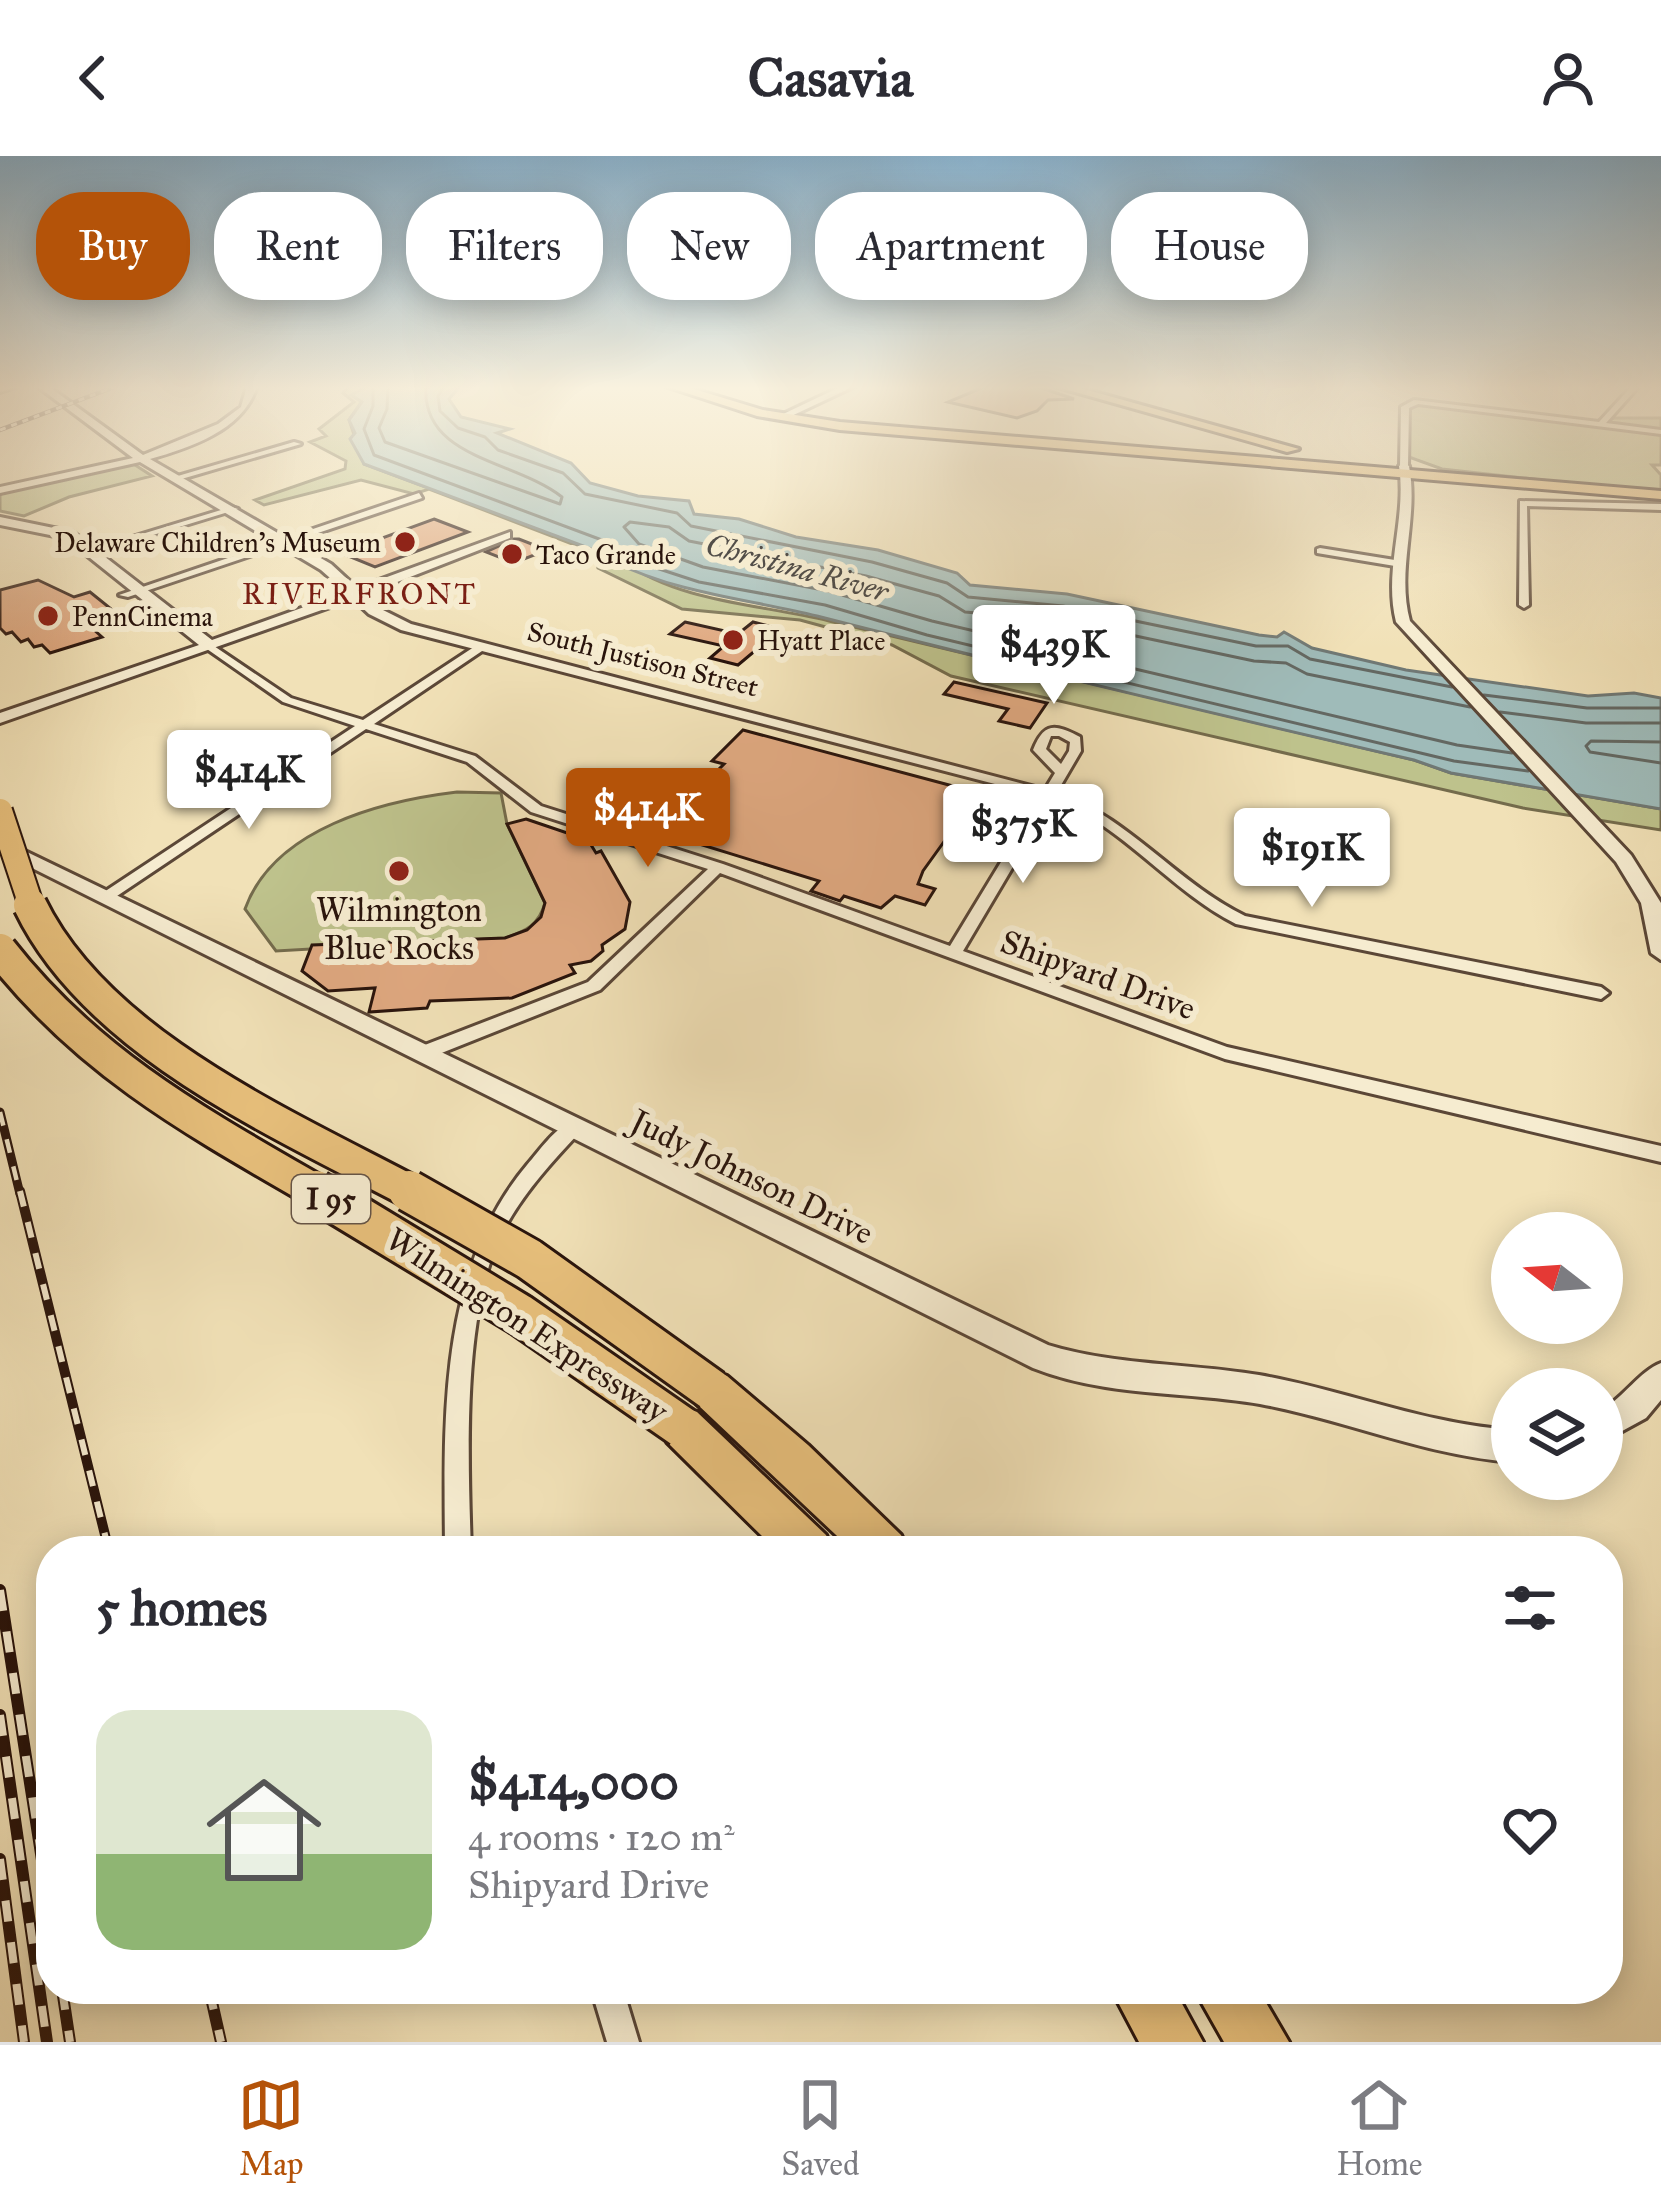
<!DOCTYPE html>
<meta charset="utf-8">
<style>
:root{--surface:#fff;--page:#f2f2f3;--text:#2b2b33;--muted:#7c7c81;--line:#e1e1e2;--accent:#b45309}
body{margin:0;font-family:"IM FELL Great Primer",serif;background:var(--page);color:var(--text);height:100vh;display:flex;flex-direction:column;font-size:45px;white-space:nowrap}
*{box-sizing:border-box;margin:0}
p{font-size:39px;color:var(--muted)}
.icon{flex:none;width:66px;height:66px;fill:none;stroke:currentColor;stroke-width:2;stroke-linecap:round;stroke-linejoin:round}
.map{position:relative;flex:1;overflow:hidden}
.details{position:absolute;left:36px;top:1380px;width:1587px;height:468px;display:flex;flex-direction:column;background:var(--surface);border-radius:48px;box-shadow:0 6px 30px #0003}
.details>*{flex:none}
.top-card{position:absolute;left:36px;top:36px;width:1590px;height:108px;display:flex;gap:24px}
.needle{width:78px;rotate:287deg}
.fabs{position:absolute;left:1491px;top:1056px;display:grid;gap:24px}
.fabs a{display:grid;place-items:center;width:132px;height:132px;border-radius:50%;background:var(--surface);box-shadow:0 6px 30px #0003;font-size:60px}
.price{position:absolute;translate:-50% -102px;padding:0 27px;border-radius:12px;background:#fff;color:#222;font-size:39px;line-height:78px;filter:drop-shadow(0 3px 6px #0008)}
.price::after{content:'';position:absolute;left:50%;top:72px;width:36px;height:27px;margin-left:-18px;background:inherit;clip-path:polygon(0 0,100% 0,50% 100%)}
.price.current{background:var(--accent);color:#fff}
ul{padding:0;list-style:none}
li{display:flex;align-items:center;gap:36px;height:300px;padding:0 60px}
li span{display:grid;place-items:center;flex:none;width:336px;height:240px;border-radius:36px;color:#555}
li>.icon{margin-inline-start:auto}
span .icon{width:144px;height:144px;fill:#fffc;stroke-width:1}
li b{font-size:51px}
h2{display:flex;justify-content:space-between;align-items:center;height:144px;padding:0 60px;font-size:51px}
.pill{padding:0 42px;border-radius:48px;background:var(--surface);box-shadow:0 6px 30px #0003;font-size:42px;line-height:108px}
.pill.current{background:var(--accent);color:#fff}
header{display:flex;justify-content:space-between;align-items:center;height:156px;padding:0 60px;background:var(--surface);font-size:54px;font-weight:800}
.tab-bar{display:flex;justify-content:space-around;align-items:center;height:168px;border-top:3px solid var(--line);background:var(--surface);font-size:33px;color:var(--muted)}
.tab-bar a{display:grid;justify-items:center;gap:6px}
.tab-bar .current{color:var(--accent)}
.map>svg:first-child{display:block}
.green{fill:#bec28c;stroke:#746b4c;stroke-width:3}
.water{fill:#9fbbb9;stroke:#707874;stroke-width:3}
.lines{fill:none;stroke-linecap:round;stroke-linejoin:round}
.shore{stroke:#646862;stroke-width:3}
.building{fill:#e0a981;stroke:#29140c;stroke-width:3}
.minor-casing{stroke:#5b4737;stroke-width:6}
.tertiary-casing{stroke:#5b4737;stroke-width:6}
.primary-casing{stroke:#29140c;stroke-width:6}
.motorway-casing{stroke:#29140c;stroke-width:6}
.minor{fill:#f6ecd0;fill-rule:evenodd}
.tertiary{fill:#f6ecd0;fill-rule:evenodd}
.primary{fill:#e8c07c;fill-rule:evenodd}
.motorway{fill:#e8c07c;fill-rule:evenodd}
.rail-far3-casing{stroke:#29140c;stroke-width:4.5}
.rail-far2-casing{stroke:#29140c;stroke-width:9}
.rail-far1-casing{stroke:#29140c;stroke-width:10}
.rail-casing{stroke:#29140c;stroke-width:12}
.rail-far3{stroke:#f6ecd0;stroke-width:3;stroke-dasharray:6;stroke-linecap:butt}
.rail-far2{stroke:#f6ecd0;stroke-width:4.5;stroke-dasharray:14;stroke-linecap:butt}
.rail-far1{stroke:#f6ecd0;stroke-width:6;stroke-dasharray:16;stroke-linecap:butt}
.rail{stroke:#f6ecd0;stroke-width:8;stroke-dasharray:21;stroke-linecap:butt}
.motorway-bridge-far2-casing{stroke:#29140c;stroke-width:28;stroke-linecap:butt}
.motorway-bridge-far1-casing{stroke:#29140c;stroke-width:38;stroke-linecap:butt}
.motorway-bridge-casing{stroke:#29140c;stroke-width:46;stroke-linecap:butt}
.motorway-bridge-far2{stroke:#e8c07c;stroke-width:24}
.motorway-bridge-far1{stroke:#e8c07c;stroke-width:32}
.motorway-bridge{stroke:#e8c07c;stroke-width:40}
.poi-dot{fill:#8f2418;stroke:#f6ecd0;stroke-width:4.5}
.labels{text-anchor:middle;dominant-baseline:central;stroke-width:12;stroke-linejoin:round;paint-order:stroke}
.far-poi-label{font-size:27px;fill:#29140c;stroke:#f6ecd0;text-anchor:start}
.far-street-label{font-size:27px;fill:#29140c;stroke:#f6ecd0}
.far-water-label{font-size:30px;font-style:italic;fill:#524e49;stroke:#f6ecd0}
.far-neighbourhood-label{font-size:30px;letter-spacing:3px;fill:#7a1f14;stroke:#f6ecd0}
.shield{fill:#f6ecd0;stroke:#665547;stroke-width:3}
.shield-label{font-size:30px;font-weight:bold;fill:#29140c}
.poi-label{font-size:33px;fill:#29140c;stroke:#f6ecd0}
.street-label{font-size:33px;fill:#29140c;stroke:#f6ecd0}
</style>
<header><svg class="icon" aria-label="back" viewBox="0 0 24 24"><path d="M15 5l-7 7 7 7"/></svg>Casavia<svg class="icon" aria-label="person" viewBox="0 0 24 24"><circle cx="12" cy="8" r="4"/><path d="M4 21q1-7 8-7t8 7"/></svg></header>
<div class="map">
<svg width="1661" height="1886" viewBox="0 0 1661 1886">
<rect width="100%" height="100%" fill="#f1e1b7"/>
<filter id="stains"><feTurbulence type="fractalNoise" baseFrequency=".00167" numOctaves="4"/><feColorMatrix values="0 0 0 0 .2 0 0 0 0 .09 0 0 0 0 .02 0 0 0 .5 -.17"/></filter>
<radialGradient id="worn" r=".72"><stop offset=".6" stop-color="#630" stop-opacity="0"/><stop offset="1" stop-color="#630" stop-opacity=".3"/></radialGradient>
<path class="green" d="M349 230H368L353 239 362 245 349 264 364 308 621 404C680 447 760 448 829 465 1024 511 1219 559 1414 604L1451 617 1661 653V674L1523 652 951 520 892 489 800 464 682 453 598 412 596 401 575 389 429 333 414 338 361 324 264 349 255 344 345 313 346 305 310 286 326 280 319 273 354 246 343 237Z
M1440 247 1600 268 1614 262H1661V309H1652L1661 319V337L1442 313 1406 300 1408 248Z
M132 307 152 320 69 341 24 360 0 355V338Z
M457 636 501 637 507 668 545 747C539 769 526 775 505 782L276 795 245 753C274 672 382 645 457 636Z"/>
<path class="water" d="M368 230H460L449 243 461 261 510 273 497 277 571 307 590 327 638 340 689 345 694 358 739 363 796 381 878 394 957 417 970 429 1067 438 1259 479 1277 481 1284 476 1312 492 1406 514 1588 540 1634 537 1661 542V653L1451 617 1414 604C1215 558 1015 511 817 460 748 443 680 438 614 406L618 403 364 308 350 283 355 277 349 264 362 246 351 239Z"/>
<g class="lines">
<path class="shore" d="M373 230V250L364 273 374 299 618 390 647 409 699 426 825 449 927 479 1454 605 1528 615
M388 230 387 253 379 272 385 286 560 348 562 341C516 304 421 303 426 230
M444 230 438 240 440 255 458 272 485 281 498 294 563 317 585 338 677 357 691 370 872 406 947 427 968 441 1063 450 1256 490H1288L1310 503 1452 531
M1484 539 1587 552H1661
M1470 551 1307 518 1286 507 1254 505 1060 464 965 456 939 440 866 420 689 385 669 371 630 366 624 371 639 388 703 411 828 435 932 465 1457 589 1512 597
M1500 556 1586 567H1661
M1661 586 1591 585 1586 590 1590 596 1661 607"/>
</g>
<path class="building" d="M986 230H1036L1074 243 1048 244 1037 255 1017 262 948 246Z
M434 363 468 376 375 411 341 397Z
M514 383H519L547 394 514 407 486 396Z
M38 424 74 441 90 436 110 452 93 457 98 462 92 464 100 471 93 473 102 481 50 497 42 489 34 491 28 483 21 486 12 476 6 478 0 472V434Z
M685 466 738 478 753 466 781 473 738 509 710 502 724 490 670 478Z
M954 526 1047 547 1030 572 999 565 1008 553 944 538Z
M743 574 979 637 923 715 918 728 935 733 925 749 895 740 881 752 844 740 840 745 811 735 819 725 657 675 724 608 712 605Z
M526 663 588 684 596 697 601 695 630 746 625 773 602 789 603 795 591 805 570 809 575 817 512 842 430 845 427 852 369 856 375 832 328 835 302 815 312 789 505 782 527 774 541 761 545 747 507 668Z"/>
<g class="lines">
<defs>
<path id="minor" d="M1632 230H1639L1606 267 1661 274V278L1418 248 1409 252 1408 310 1404 312 1400 310 1401 251 1414 244 1599 266Z
M294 286 301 288 178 324 171 322Z
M419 337 422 342 128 441 119 439Z
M1520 345 1661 348V354L1527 350 1529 449 1524 452 1519 449Z
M231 351 238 353 94 397 86 395Z
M1320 392 1401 405 1406 408 1401 411 1317 397V393Z
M211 488 291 542 363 564 477 489H485V493L374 568 475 600 541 650 723 708 950 790 1055 617 1033 594C1044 566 1055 568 1080 581L1081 595 1057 636C1129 662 1176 726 1245 760L1601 831 1609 837 1601 843 1236 768C1169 734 1123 669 1053 643L963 795 1227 891 1661 990V1006L1225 903 720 717 600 834 429 902H417L414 897 417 892 588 826 708 713 531 656 467 606 366 573 111 744H101V738L355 570 283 546 207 493 206 491ZM1051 580H1059L1070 586 1069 595 1061 608 1046 593Z
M572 965 579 967 581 972 579 977C549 1009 519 1042 500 1081 462 1162 468 1306 471 1395H445C444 1264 438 1115 527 1009 540 994 554 973 572 965Z
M591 1833H623L639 1886H607Z"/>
<path id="tertiary" d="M37 230H48L143 299 218 268 241 251 247 230H257C243 274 192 291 150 303L331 408 357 432 510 376V382L364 439 379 452 411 468 1058 637 1049 642 401 474 369 458 353 443 0 567V557L199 489 65 382 0 369V361L73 376 212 484 346 436 321 414 140 306 0 337V331L133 302Z
M842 230H855L785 263 777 261Z
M1404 307 1409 310C1419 362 1396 413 1410 465L1631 699 1661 747V804L1651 797 1641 747 1616 706 1396 466C1383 414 1407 363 1399 310Z
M0 683 1048 1189C1117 1210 1188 1207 1259 1219 1345 1234 1424 1268 1512 1274V1306C1424 1299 1346 1264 1260 1248 1184 1235 1106 1241 1033 1212L0 696Z
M1661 1207V1244L1646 1262 1602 1286V1254C1624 1241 1640 1215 1661 1207Z"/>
<path id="primary" d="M0 230H19L0 236Z
M665 230H684L763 254 840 266 1661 335V343L840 274 757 260Z
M1054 230H1073L1299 293 1287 296Z"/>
<path id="motorway" d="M712 1214 727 1220 808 1289 901 1379 908 1395H853L697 1248 691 1234 697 1220Z
M682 1250 697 1256 826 1379 833 1395H777L667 1286 661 1271 667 1256Z
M1111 1833H1174L1203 1886H1139Z
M1194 1833H1258L1289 1886H1224Z"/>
</defs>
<use href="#minor" class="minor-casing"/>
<use href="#tertiary" class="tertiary-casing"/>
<use href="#primary" class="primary-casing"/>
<use href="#motorway" class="motorway-casing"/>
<use href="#minor" class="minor"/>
<use href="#tertiary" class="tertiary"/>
<use href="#primary" class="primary"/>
<use href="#motorway" class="motorway"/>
<defs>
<path id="rail-far3" d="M0 274 117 230"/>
<path id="rail-far2" d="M0 956 20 1038"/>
<path id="rail-far1" d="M20 1035 109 1395"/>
<path id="rail" d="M0 1434 51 1762
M0 1559 47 1886
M0 1703 24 1886
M62 1833 70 1886
M209 1833 221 1886"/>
</defs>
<use href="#rail-far3" class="rail-far3-casing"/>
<use href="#rail-far2" class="rail-far2-casing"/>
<use href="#rail-far1" class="rail-far1-casing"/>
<use href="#rail" class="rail-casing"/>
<use href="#rail-far3" class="rail-far3"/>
<use href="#rail-far2" class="rail-far2"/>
<use href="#rail-far1" class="rail-far1"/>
<use href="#rail" class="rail"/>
<defs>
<path id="motorway-bridge-far2" d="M0 655 32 752"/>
<path id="motorway-bridge-far1" d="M30 749C97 888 285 969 415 1038
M0 794C89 908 198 967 321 1038"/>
<path id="motorway-bridge" d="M316 1035 519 1158 682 1271
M409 1035 529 1103 712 1234"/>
</defs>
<use href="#motorway-bridge-far2" class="motorway-bridge-far2-casing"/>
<use href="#motorway-bridge-far1" class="motorway-bridge-far1-casing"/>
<use href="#motorway-bridge" class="motorway-bridge-casing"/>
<use href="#motorway-bridge-far2" class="motorway-bridge-far2"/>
<use href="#motorway-bridge-far1" class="motorway-bridge-far1"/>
<use href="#motorway-bridge" class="motorway-bridge"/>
</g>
<linearGradient id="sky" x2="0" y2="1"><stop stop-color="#8bb7d5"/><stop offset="0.47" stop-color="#f9f2df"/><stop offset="1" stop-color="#f9f2df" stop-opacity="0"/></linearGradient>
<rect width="1661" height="494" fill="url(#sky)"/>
<g class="poi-dot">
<circle cx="405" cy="386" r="12"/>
<circle cx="512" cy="398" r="12"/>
<circle cx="48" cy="460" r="12"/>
<circle cx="733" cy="484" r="12"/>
<circle cx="399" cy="715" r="12"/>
</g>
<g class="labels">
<g class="far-poi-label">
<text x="381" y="386" text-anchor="end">Delaware Children's Museum</text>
<text x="536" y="398">Taco Grande</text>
<text x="72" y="460">PennCinema</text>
<text x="757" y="484">Hyatt Place</text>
</g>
<g class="far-street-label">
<text transform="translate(643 503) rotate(14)">South Justison Street</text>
</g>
<g class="far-water-label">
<text transform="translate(797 412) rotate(15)">Christina River</text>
</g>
<g class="far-neighbourhood-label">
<text x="360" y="438">RIVERFRONT</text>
</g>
<rect class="shield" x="292" y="1019" width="78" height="48" rx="9"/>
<g class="shield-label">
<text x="331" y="1043">I 95</text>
</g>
<g class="poi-label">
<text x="399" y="754">Wilmington<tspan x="399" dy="38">Blue Rocks</tspan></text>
</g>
<g class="street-label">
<text transform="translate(1098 819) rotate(20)">Shipyard Drive</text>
<text transform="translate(752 1021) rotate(26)">Judy Johnson Drive</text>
<text transform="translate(527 1169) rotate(33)">Wilmington Expressway</text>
</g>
</g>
<rect width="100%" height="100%" filter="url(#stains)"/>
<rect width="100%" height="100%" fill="url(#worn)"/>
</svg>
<div class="fabs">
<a><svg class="needle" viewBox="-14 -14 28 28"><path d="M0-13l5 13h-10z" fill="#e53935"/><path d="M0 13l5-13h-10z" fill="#7c7c81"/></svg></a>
<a><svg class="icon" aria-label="layers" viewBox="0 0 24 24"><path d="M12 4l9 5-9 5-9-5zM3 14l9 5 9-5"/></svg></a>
</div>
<b class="price" style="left:1054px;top:551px">$439K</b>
<b class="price" style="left:249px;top:676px">$414K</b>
<b class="price current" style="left:648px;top:714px">$414K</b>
<b class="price" style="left:1023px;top:730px">$375K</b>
<b class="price" style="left:1312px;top:754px">$191K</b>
<div class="top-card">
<a class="pill current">Buy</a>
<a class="pill">Rent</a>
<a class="pill">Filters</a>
<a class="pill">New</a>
<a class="pill">Apartment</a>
<a class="pill">House</a>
</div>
<section class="details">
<h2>5 homes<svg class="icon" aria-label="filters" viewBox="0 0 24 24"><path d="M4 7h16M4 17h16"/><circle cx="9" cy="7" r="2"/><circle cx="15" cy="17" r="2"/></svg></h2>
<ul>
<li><span style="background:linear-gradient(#dfe7d0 60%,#8fb573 0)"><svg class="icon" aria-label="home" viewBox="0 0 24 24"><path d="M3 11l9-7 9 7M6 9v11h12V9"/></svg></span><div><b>$414,000</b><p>4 rooms · 120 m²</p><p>Shipyard Drive</p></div><svg class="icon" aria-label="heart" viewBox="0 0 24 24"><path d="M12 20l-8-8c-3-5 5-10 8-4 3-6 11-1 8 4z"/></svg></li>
</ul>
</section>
</div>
<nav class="tab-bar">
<a class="current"><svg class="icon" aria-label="map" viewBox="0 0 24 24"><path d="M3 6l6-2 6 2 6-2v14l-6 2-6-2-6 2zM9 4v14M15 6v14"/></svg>Map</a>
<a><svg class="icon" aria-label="saved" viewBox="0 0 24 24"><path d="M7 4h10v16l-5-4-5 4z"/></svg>Saved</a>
<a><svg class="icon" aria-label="home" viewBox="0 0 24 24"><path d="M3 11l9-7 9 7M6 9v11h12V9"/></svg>Home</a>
</nav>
